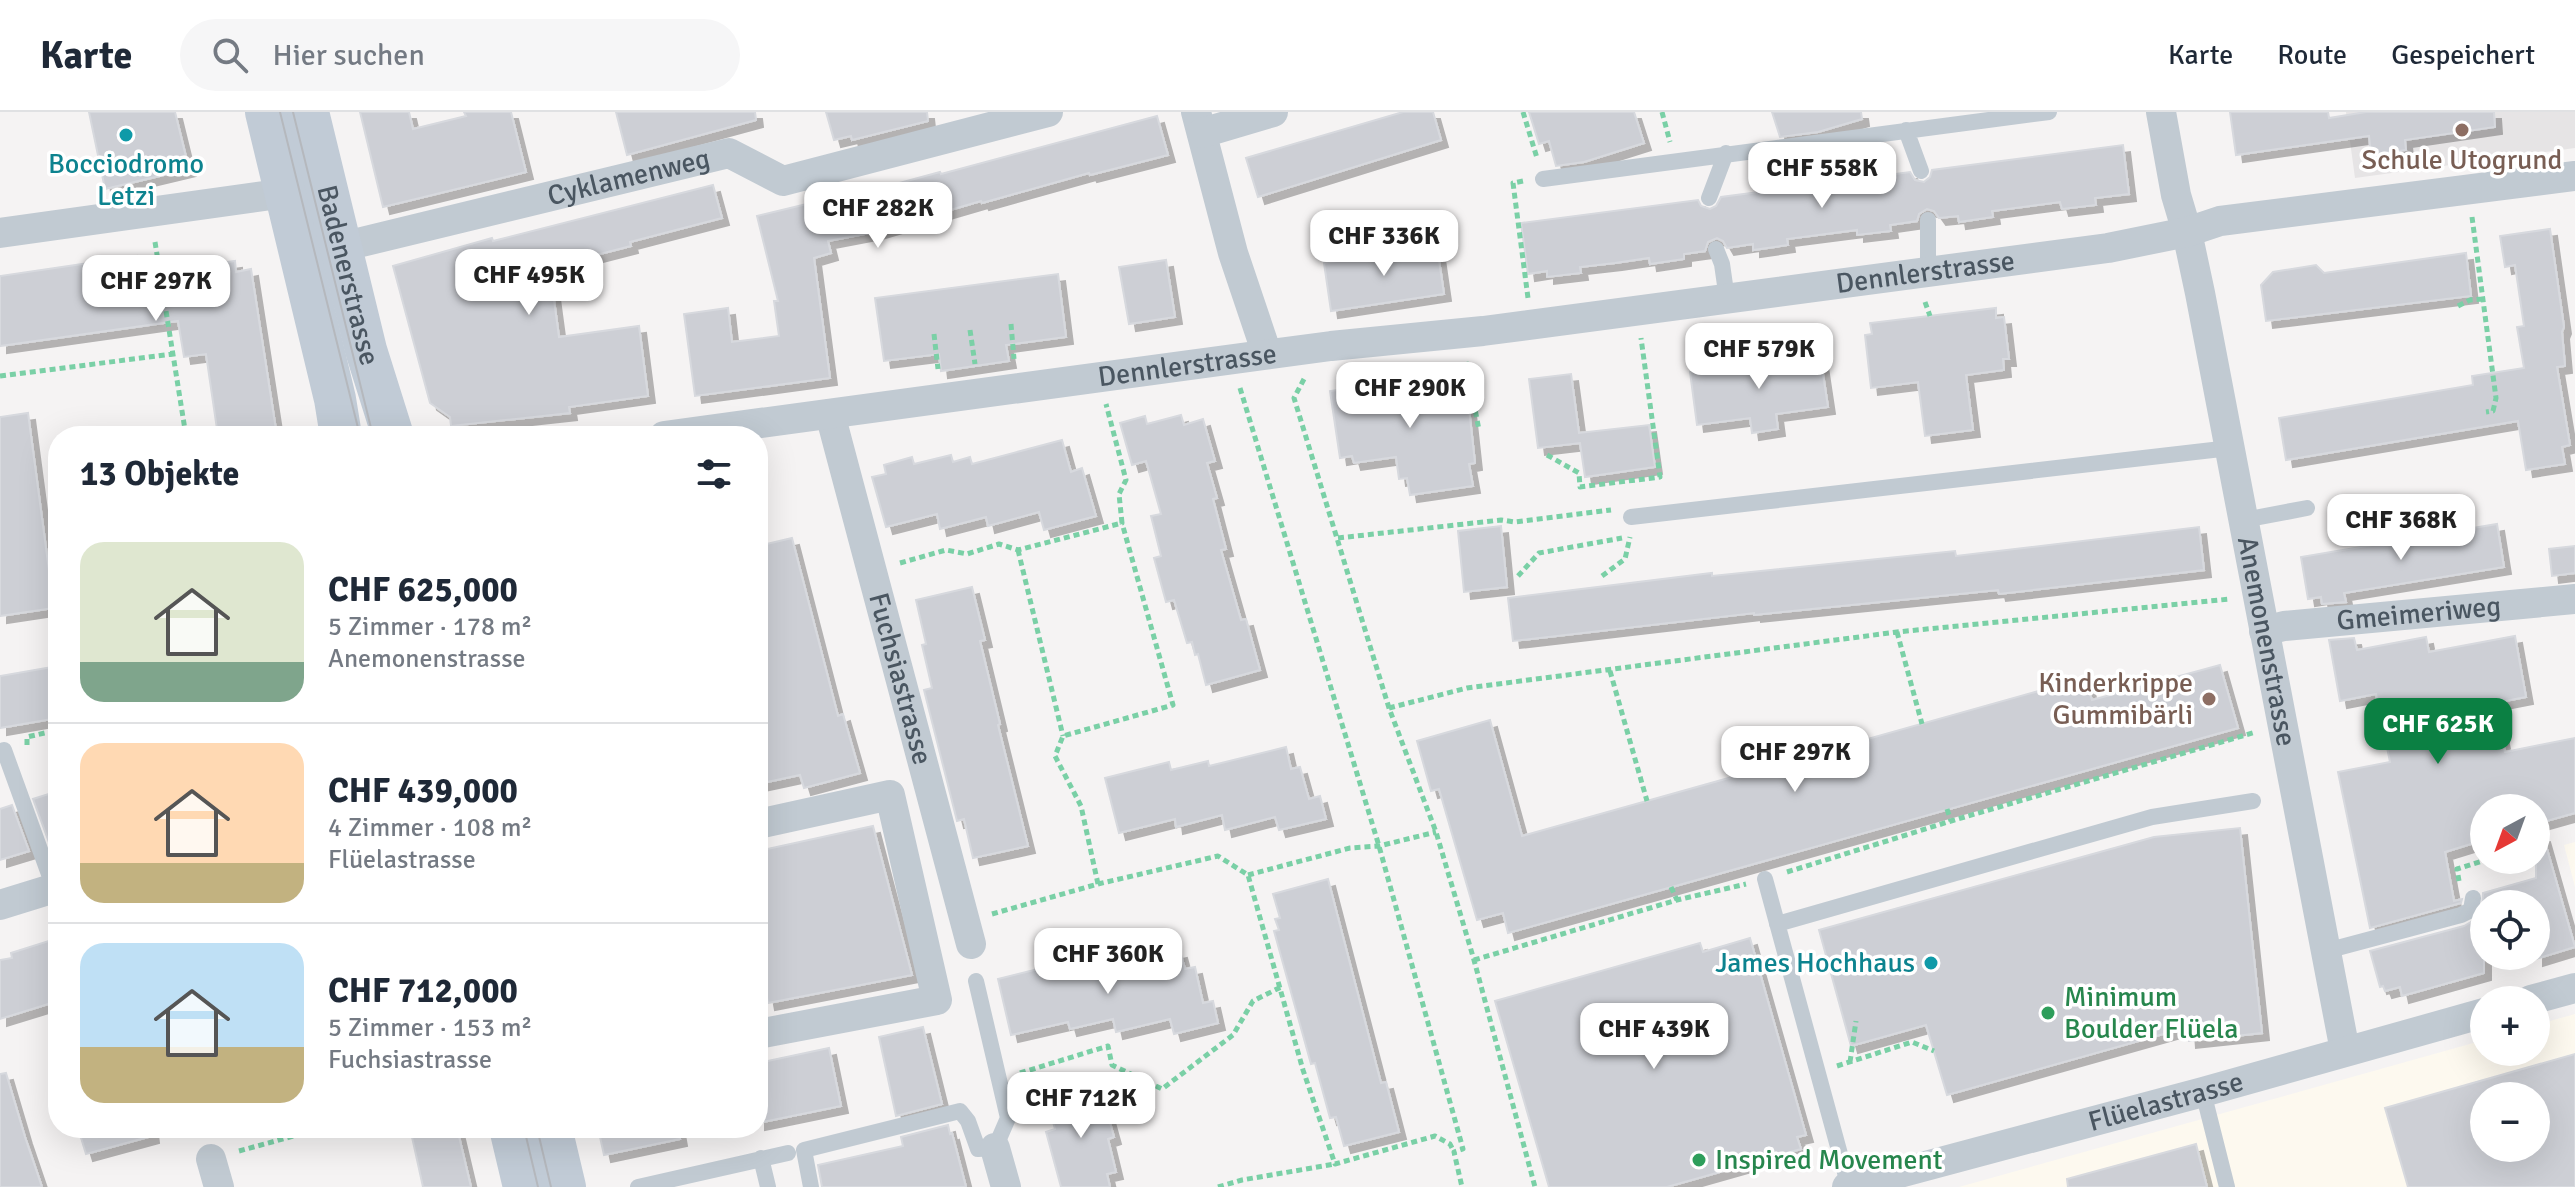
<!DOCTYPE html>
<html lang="de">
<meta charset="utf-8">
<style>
:root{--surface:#fff;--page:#f6f6f7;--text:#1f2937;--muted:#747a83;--line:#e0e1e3;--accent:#0b8043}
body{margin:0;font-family:Signika,sans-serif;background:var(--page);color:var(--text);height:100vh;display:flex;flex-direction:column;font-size:30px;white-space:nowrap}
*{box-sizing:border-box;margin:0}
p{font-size:26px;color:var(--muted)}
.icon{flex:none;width:44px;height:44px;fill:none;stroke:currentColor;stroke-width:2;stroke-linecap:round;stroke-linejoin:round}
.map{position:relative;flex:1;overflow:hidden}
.details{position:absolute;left:48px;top:314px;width:720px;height:712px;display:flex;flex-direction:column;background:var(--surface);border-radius:32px;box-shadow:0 8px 32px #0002}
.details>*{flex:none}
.needle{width:52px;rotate:221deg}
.fabs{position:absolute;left:2470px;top:682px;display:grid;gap:16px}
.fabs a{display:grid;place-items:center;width:80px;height:80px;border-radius:50%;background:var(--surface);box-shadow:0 8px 32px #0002;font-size:40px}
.price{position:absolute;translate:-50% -68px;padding:0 18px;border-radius:16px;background:#fff;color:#222;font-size:26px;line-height:52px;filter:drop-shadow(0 2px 4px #0008)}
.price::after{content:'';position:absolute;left:50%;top:48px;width:24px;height:18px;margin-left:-12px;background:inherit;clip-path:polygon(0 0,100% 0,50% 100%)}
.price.current{background:var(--accent);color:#fff}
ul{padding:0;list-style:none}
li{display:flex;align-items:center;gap:24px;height:200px;padding:0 32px}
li+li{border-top:2px solid var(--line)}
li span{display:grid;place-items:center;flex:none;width:224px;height:160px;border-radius:24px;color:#555}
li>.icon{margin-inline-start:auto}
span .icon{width:96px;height:96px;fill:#fffc;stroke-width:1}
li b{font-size:34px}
h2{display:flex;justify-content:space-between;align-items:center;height:96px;padding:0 32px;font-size:34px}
header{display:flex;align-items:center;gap:48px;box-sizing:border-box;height:112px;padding:0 40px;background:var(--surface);border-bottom:2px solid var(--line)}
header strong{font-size:38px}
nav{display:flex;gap:44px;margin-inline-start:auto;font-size:28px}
.search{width:560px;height:72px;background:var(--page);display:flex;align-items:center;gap:20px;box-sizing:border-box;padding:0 28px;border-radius:44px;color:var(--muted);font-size:30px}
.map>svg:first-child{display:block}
.commercial{fill:#fdf9ef;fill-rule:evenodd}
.education{fill:#e6e4e5}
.building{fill:#cdcfd5;stroke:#d7d9de;stroke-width:2;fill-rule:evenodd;filter:url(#shadow)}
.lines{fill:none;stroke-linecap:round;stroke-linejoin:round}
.path{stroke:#7ad0a6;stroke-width:5;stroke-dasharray:6 4;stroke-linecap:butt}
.lane{stroke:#c1cad2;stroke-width:16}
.street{stroke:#c1cad2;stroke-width:30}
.secondary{stroke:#c1cbd6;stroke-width:42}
.tram{stroke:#b5b8bd;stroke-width:2}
.education-dot{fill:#8d6e63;stroke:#fff;stroke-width:3}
.culture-dot{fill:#0f9aa8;stroke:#fff;stroke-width:3}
.leisure-dot{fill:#2e9e5b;stroke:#fff;stroke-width:3}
.labels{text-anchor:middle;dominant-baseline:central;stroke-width:7;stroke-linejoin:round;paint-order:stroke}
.education-label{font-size:28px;fill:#785e54;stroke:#fff}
.culture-label{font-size:28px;fill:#0d838f;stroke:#fff}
.street-label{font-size:28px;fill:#4a5661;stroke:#fff}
.leisure-label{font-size:28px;fill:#27864d;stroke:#fff;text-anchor:start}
</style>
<header>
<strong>Karte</strong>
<div class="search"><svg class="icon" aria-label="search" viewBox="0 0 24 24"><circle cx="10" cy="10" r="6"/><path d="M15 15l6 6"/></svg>Hier suchen</div>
<nav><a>Karte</a><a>Route</a><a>Gespeichert</a></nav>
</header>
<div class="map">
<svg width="2575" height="1075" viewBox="0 0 2575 1075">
<defs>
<filter id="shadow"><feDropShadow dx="7" dy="7" stdDeviation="0" flood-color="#0004"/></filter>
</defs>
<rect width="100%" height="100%" fill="#f5f3f3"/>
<path class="commercial" d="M2575 730V775L2564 733Z
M2575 902V1075H1959L2484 928V940H2536V913ZM2484 984H2536V1036H2484Z"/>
<path class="education" d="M2346 0H2575V36L2355 66Z"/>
<path class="building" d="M89 0H175L189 57 105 77Z
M360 0H409L413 17 466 4 464 0H511L526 60 383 95Z
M616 0H755L756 8 627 43Z
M826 0H927L928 9 852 28 851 24 834 28Z
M1403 0H1433L1441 28 1258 85 1246 46Z
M1529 0H1634L1644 31 1584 50 1556 54 1549 29 1539 32Z
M1772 0H1861L1862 7 1818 20 1780 25Z
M2230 0H2328L2329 6 2366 0H2494L2495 15 2405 28 2406 38 2371 43 2369 24 2236 43Z
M1157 4 1168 43 1090 63 1089 61 982 91 981 89 875 120 828 129 831 141 814 146 830 266 695 284 684 202 728 196 732 230 779 224 774 189H778L757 104 836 85 837 88 940 60 941 62Z
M2123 33 2129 82 2095 86 2096 93 2062 97 2060 90 1992 99 1993 105 1959 110 1958 104 1939 106 1934 99 1927 97 1919 102 1917 109 1890 113 1891 119 1857 123V118L1787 127 1788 133 1753 138V132L1727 136 1723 129 1717 126 1708 130 1705 139 1684 142V147L1650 152 1649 146 1615 151 1580 155 1581 161 1547 165V159L1528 162 1521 111 1698 88 1701 94 1710 97 1716 94 1721 85 1910 60 1915 68 1924 70 1930 65 1932 58Z
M713 73 722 106 630 130 631 134 561 152 566 170 552 173 559 225 639 214 648 284 569 295 570 301 451 314 450 305 430 291 393 154 492 126 493 129Z
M2550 117 2564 215 2562 220 2565 254 2557 255 2570 333 2562 335 2565 352 2526 358 2518 309 2286 348 2279 306 2473 273 2472 264 2524 256 2517 215 2524 214 2515 153 2505 155 2500 124Z
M1437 134 1444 182 1331 199 1324 151Z
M2466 141 2471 184 2266 209 2261 173 2273 160 2316 153 2324 161Z
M137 144 140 162 235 149 236 160 251 157 277 324H218L206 242 184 245 178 209 0 234V164Z
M1166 148 1175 205 1129 212 1119 155Z
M1058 162 1066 225 1006 233 1009 249 941 259 939 242 884 249 875 186Z
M1996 196V206L2004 205 2009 247H2003L2004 258 1966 263 1973 318 1925 324 1918 270 1871 276 1865 223 1872 222 1870 211Z
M1820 242 1828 295 1776 302 1778 317 1752 321 1750 306 1697 313 1690 260Z
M1457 261 1460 280 1467 278 1475 351 1469 352 1473 374 1410 383 1407 366 1399 367 1396 345 1354 351 1352 344 1340 346 1330 279Z
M1571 262 1579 321 1649 313 1655 355 1585 365 1580 331 1538 336 1529 267Z
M28 301 54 496 0 504V305Z
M1181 303 1184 313 1203 307 1215 349 1207 351 1217 386 1213 387 1226 437 1221 438 1241 508 1246 507 1260 558 1206 573 1198 542 1195 543 1192 530 1187 531 1174 488 1166 490 1154 446 1161 444 1151 404 1161 402 1146 349 1132 353 1120 311 1145 304 1147 312Z
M1062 328 1071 360 1082 356 1096 404 1044 418 1039 400 988 414 986 405 940 417 937 402 886 415 872 365 886 362 884 353 912 345 914 352 951 343 953 350 970 345 972 352Z
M2497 412 2504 455 2344 481 2346 490 2322 492 2321 485 2308 487 2301 445Z
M1501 414 1507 475 1464 480 1458 419Z
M2199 415 2204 458 1999 482 1998 478 1754 503V501L1513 529 1508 486 1712 461V464L1955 439 1956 444Z
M792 426 838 604 843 602 860 661 804 676 800 663 758 672V434Z
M2575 434V461L2552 464 2549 437Z
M972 475 985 528 980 529 1000 612 998 613 1028 734 973 746 964 707 957 709 924 578 932 576 922 533 926 532 916 488Z
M2515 524 2526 585 2495 591 2505 640 2575 626V701L2536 712V696H2484V728L2445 740 2454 789 2462 787 2461 791 2370 816 2338 660 2390 650 2376 582 2340 589 2329 528 2354 526 2357 538 2426 525 2429 540Z
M2220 553 2238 616 1508 821 1503 801 1477 808 1439 677 1431 679 1417 629 1490 608 1522 724 2085 566 2092 588Z
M58 554V606L0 616V564Z
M1286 635 1291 657 1300 655 1309 687 1320 684 1326 707 1279 718 1275 705 1225 718 1222 703 1176 715 1175 707 1119 721 1105 666 1169 650 1171 658 1208 649 1209 654Z
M58 679V731L50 733 33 687Z
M12 693 29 739 0 748V697Z
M873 714 912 863 768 891 758 837V739Z
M2240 716 2262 921 2189 929 2188 915 1947 983 1926 913 1851 934 1819 818 2154 725Z
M2543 723 2575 835 2536 847V792H2484V861L2402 884 2400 875 2385 879 2383 874 2380 875 2370 839 2464 814 2476 807 2482 800 2483 781 2536 766V724Z
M1328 767 1381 971 1386 970 1399 1020 1344 1034 1336 1005 1330 1006 1315 951 1311 952 1274 819 1279 818 1275 807 1280 806 1273 782Z
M58 826V889L0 907V848L12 846 11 841Z
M1750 826 1806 1023 1797 1025 1801 1037 1667 1075H1549L1495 889 1700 831 1703 840Z
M1180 839 1185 857 1195 855 1203 891 1213 889 1218 911 1174 922 1170 907 1116 920 1113 907 1070 917 1068 910 1011 923 998 867 1062 851 1064 860 1100 852 1101 858Z
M923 915 942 992 896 1004 879 925Z
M829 936 841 994 758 1011V951Z
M2575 942V1075H2408L2385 996ZM2484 984H2536V1036H2484Z
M6 961 25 1025 42 1075H0V962Z
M1100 975 1114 1025 1108 1027 1116 1060 1107 1062 1110 1075H1061L1046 1020 1055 1017 1047 989Z
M948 1013 950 1022 952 1021 966 1075H822L818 1053 903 1034 901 1025Z
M78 1016H151L152 1024 86 1042Z
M410 1016H457L471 1075H423Z
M598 1016H678L680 1027 604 1043Z
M2196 1032 2207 1075H2068L2067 1067Z"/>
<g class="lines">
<path class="path" d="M1523 0 1537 46
M1662 0 1670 30
M1523 69 1513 71 1528 186
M2472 105 2496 286 2493 299 2486 300
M155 130 186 324
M1925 190 1930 204
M2458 194 2470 188 2483 187
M1011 212 1014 247
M970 218 975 252
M934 222 938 257
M1466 250 1479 318
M0 264 173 242
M1304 267 1294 286 1389 596 1436 720 1474 848 1535 1075
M1399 270V255
M1240 276 1379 734 1463 1037 1454 1040 1462 1075
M1547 343 1579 361 1580 375 1660 365 1641 226
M1338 426 1501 408 1515 410 1611 398
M1018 438 1063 624
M900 451 946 438 967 442 999 432 1018 438 1122 411 1119 382 1126 368 1106 292
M1518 464 1539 441 1622 426
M1602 464 1625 447 1630 425
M1897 520 1922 612
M1610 559 1647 689
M1389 596 1467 576 1897 520 2230 487
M27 633V625L58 618
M1947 697 1951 709
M1787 760 1951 709 2256 620
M1248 763 1350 736 1379 734 1436 720
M2459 769 2457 757 2486 748
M1098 772 1081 694 1055 644 1063 624 1173 593 1122 411
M1671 775 1677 788
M992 802 1098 772 1218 744 1248 763 1303 958 1335 1052 1435 1024 1450 1032 1454 1040
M1474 848 1677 788 1746 772
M1850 950 1856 909
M1837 954 1912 930 1934 939
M1020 961 1108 934 1112 953 1162 977 1233 923 1253 889 1281 875
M239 1039 323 1016
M1218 1075 1242 1068 1335 1052"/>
<path class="lane" d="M1906 18 1921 59
M1543 67 2049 0
M1709 86 1726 41
M1928 108V159
M1716 137 1722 152 1727 187
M1631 405 2230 336
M2244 408 2307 396
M4 638 54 776
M1765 767 1849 1075
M1777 812 2152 705 2253 689
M2326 839 2461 803 2471 798 2473 786
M2203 980 2227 1075
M761 1046 768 1075
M638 1075 788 1041
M811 1075 804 1038 960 999 968 1009 978 1037 995 1036 1008 1006 976 869"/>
<g class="street">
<path d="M1196 0 1233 141 1267 242"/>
<path id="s1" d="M2161 0 2176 83 2187 120 2200 181 2345 939"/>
<path d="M1202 21 1273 0"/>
<path d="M0 121 286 81"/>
<path id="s2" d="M341 135 729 41 783 69 1048 0"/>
<path id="s3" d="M830 302 971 832"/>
<path id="s4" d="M664 324 1331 234 1483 219 2108 136 2187 120 2220 109 2575 64"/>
<path id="s5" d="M2264 519 2284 514 2575 487"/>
<path d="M758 712 890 683 937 888 758 922"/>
<path d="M0 793 58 775"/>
<path d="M2531 888 2575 876"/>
<path d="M995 1036 1006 1075"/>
<path d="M211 1047 219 1075"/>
<path id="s6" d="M1847 1075 2203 980 2484 901"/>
</g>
<g class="secondary">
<path d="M266 0 335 287 341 324"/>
<path id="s7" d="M308 0 366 238 393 324"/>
<path d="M510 1016 524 1075"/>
<path d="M551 1016 565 1075"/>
</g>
<path class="tram" d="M280 0 360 324
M293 0 373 324
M524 1016 538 1075
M537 1016 551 1075"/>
</g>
<g class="education-dot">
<circle cx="2462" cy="18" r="8"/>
<circle cx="2209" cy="587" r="8"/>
</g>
<g class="culture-dot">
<circle cx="126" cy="23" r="8"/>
<circle cx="1931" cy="851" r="8"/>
</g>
<g class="leisure-dot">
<circle cx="2048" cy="901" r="8"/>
<circle cx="1699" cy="1048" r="8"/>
</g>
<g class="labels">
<g class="education-label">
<text x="2462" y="48">Schule Utogrund</text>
<text x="2193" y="571" text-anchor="end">Kinderkrippe<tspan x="2193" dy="32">Gummibärli</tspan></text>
</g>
<g class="culture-label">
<text x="126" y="52">Bocciodromo<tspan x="126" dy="32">Letzi</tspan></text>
<text x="1915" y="851" text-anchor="end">James Hochhaus</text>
</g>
<g class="street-label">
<text stroke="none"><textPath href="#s2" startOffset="296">Cyklamenweg</textPath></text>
<text stroke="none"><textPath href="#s4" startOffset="1272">Dennlerstrasse</textPath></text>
<text stroke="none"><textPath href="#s7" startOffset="168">Badenerstrasse</textPath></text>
<text stroke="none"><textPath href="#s4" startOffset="528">Dennlerstrasse</textPath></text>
<text stroke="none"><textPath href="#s5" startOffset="156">Gmeimeriweg</textPath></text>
<text stroke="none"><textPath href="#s1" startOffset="540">Anemonenstrasse</textPath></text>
<text stroke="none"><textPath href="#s3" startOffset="274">Fuchsiastrasse</textPath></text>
<text stroke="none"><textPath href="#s6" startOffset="330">Flüelastrasse</textPath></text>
</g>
<g class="leisure-label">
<text x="2064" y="885">Minimum<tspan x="2064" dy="32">Boulder Flüela</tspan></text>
<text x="1715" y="1048">Inspired Movement</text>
</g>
</g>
</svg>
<div class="fabs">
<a><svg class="needle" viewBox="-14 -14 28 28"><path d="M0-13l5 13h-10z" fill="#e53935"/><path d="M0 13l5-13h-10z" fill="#747a83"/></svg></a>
<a><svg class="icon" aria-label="locate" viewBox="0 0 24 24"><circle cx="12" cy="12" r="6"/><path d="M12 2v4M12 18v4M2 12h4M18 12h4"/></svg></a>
<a>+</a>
<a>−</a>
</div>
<b class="price" style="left:1822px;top:98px">CHF 558K</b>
<b class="price" style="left:878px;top:138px">CHF 282K</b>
<b class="price" style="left:1384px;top:166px">CHF 336K</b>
<b class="price" style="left:529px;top:205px">CHF 495K</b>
<b class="price" style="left:156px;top:211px">CHF 297K</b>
<b class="price" style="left:1759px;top:279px">CHF 579K</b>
<b class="price" style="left:1410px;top:318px">CHF 290K</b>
<b class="price" style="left:2401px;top:450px">CHF 368K</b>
<b class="price current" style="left:2438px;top:654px">CHF 625K</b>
<b class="price" style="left:1795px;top:682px">CHF 297K</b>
<b class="price" style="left:1108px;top:884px">CHF 360K</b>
<b class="price" style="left:1654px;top:959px">CHF 439K</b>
<b class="price" style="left:1081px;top:1028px">CHF 712K</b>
<section class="details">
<h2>13 Objekte<svg class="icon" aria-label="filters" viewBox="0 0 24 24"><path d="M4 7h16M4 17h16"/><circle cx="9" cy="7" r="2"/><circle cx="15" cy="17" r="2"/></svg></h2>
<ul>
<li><span style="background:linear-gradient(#dfe7d0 75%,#7fa58c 0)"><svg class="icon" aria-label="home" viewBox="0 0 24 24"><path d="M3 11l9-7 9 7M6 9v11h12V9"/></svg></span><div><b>CHF 625,000</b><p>5 Zimmer · 178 m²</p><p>Anemonenstrasse</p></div></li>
<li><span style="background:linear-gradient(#ffd9b3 75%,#c2b280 0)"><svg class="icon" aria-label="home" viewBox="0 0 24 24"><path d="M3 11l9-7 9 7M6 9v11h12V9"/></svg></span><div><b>CHF 439,000</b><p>4 Zimmer · 108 m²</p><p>Flüelastrasse</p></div></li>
<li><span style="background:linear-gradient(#bfe0f5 65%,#c2b280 0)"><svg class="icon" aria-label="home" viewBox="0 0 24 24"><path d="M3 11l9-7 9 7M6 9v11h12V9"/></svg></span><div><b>CHF 712,000</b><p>5 Zimmer · 153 m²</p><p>Fuchsiastrasse</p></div></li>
</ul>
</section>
</div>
